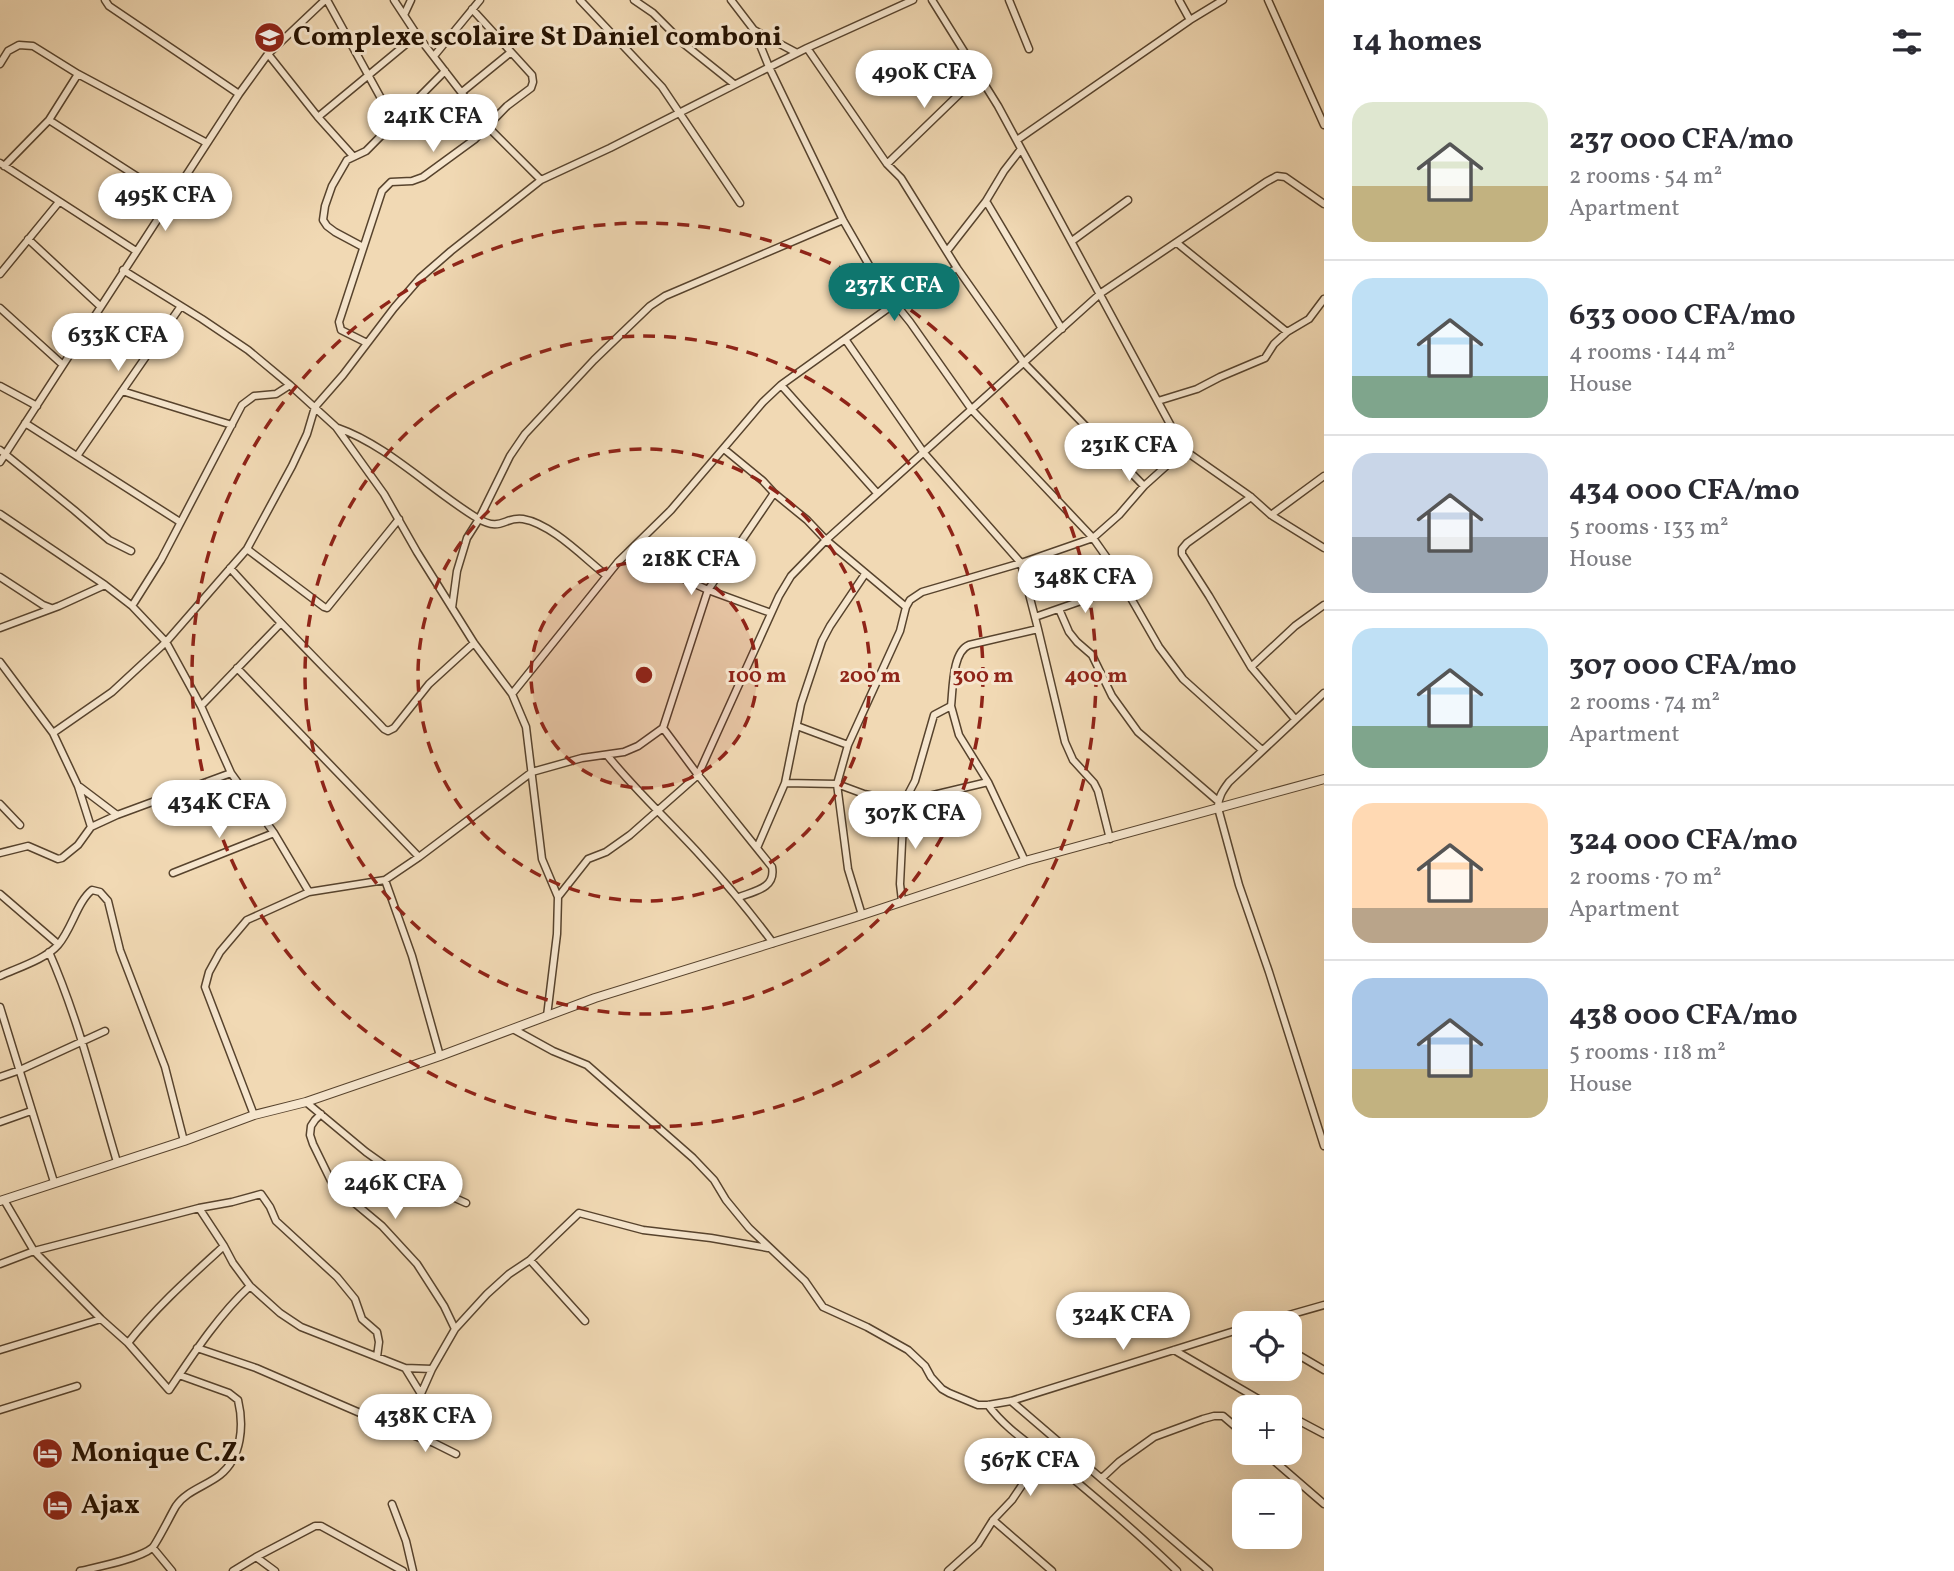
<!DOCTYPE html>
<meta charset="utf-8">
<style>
:root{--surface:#fff;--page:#f2f2f3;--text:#2b2b33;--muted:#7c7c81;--line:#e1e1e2;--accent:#0f766e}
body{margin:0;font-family:Vollkorn,serif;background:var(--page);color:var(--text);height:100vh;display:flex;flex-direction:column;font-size:26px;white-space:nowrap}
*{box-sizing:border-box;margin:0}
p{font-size:23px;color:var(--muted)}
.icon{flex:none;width:38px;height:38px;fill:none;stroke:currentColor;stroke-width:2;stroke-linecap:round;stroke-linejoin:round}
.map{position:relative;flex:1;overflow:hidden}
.sheet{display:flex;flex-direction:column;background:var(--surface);width:630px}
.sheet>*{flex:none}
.fabs{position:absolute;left:1232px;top:1311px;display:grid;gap:14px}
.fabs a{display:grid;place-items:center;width:70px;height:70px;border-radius:14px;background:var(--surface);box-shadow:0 7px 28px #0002;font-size:35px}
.price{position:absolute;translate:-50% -60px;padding:0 16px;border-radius:24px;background:#fff;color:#222;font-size:23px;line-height:46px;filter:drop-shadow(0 2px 4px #0008)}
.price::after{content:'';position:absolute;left:50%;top:42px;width:21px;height:16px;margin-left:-10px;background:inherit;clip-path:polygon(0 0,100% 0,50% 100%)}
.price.on{background:var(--accent);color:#fff}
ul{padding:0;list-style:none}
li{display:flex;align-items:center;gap:21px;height:175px;padding:0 28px}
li+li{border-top:2px solid var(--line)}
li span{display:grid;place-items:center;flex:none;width:196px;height:140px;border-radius:21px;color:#555}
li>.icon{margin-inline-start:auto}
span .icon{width:84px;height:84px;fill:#fffc;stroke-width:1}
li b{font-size:30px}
h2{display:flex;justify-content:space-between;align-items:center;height:84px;padding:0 28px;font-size:30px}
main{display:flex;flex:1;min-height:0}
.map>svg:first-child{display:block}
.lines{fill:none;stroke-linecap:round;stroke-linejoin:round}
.minor-casing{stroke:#57432d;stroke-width:9}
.tertiary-casing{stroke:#57432d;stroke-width:10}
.minor{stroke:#f6e6ce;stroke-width:6}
.tertiary{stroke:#f6e6ce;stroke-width:8}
.ring{fill:none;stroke:#8f2418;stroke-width:3.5;stroke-dasharray:12 9}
.labels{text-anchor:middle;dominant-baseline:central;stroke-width:6;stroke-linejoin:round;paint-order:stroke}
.poi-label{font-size:28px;font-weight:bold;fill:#241100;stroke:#f6e6ce;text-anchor:start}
.centre{fill:#8f2418;stroke:#f6e6ce;stroke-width:3.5}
.ring-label{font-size:21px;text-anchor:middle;font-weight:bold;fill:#8f2418;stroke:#f6e6ce;stroke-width:6;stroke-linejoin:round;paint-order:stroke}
</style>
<main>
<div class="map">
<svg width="1324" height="1571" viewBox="0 0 1324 1571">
<rect width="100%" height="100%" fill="#f1d9b4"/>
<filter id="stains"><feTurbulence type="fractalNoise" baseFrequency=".00286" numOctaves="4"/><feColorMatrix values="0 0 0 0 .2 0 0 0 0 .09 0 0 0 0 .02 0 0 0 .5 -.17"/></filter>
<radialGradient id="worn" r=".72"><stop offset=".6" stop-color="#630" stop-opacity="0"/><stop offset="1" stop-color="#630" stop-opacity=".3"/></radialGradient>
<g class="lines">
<defs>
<path id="minor" d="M105 0 109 6 239 94
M327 0 394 122
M394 0 417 35 488 127 541 180
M580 0 662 87 740 203
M634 0 653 13 684 44 734 84
M731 0 754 30 769 67 843 220 881 286 910 322 972 410 1093 538 1112 565 1159 647 1183 679 1262 750
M932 0 998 106 1184 450 1251 497 1271 515 1324 548
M1009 0 1029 49
M1179 0 1190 20
M1268 0 1324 125
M404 15 411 0
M754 30 797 53
M807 48 887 164 901 178 957 268 1024 363 1144 486
M268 54 318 117 353 156
M434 56 480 0
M0 64 8 51 19 45 33 46 78 74 207 143
M462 92 511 52
M318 117 417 35
M49 120 172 199
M1017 140 1190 20 1223 0
M0 163 136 251
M887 164 979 75
M4 166 49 120 78 74
M986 201 1062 329
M28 239 100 306
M1072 241 1128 200
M1177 243 1287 332
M363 247 335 232 327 226 323 220 325 206 332 186 347 160 366 151 445 71
M947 251 986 201 1004 171 1021 149
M123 270 202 319 248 350 290 385 336 427 384 494 417 552 474 643 512 694 526 727 542 859 558 897 557 934 547 1016
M0 274 59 202
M0 308 63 365
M845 339 924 453 1021 563 1038 629 1065 742 1073 760 1094 783 1098 791 1110 839
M367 343 341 330 339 322 382 191 391 182 412 181 423 177 475 139 507 106 531 88 533 82 532 75 472 9
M781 385 877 493
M0 386 37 406
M122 391 232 425
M1158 401 1197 389 1220 377 1265 358 1274 344 1287 332 1309 319 1324 299
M25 423 180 522
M338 428C387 445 432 491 477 518 502 533 504 516 523 519 552 524 584 558 607 576
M724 449 763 481 774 493 807 520 826 540 906 607
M0 450 74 510 109 540 131 551
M77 456 181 306
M0 462 239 94 268 54 325 0
M1251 497 1187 543 1182 549V554L1209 596 1251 667 1295 719
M0 514 105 585 132 606 166 642 201 706 231 773 274 833 309 892
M1271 515 1324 476
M247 549 324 607 327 608 399 519
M627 553 708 590 771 613
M230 568C279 623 332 675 384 729L388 731 394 728 429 684 474 643
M0 577 43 605 51 608
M132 606 161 560 242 405 254 396 276 394 290 385
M452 608 457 571 467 538 479 519 510 456 525 434 594 360 650 306 665 296 843 220
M1059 609 1069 632 1077 642 1092 655 1112 696 1138 732 1218 801
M1035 617 1124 586
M0 628 59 606 105 585
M0 662 53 733 78 786 91 827
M1251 667 1295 626 1324 605
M237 668 419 857
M1324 693 1229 782C1223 790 1218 797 1218 808L1239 885 1269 972 1324 1146
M512 694 618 562 671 510 763 402 781 385 894 304 957 268
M201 706 280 624
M951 706 959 735 988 782 1025 861
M797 726 848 745
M663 728 698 775 772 867C776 888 755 891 739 897
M53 733 112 692 166 642 247 549 292 466 307 434 315 407 343 375 394 308 420 278 451 251 541 180 610 148 807 48 913 0
M607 755C636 791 669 821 700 855 726 883 750 912 773 943
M785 783 837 784 864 794 904 802 988 782
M80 787 117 815
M0 804 20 825
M757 848 785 783 801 704 822 641 830 626 865 574
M0 853 28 846 58 859 62 858 78 845 91 827 117 815 231 773
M173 873 274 833
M385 880 412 956 440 1056
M0 894 58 944
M558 897 588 859 606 852 630 835 698 775 779 596 791 576 826 540 1101 293 1266 182 1277 176 1285 177 1324 204
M902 901 900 884 904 802 915 781 934 715 951 706C953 689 952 652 969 645L1038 629
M862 915 848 869 837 784 848 745 900 631 906 607 910 600 922 592 1021 563 1093 538 1119 515 1144 486 1184 450
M49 952C79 1020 96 1092 117 1162
M0 976C17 968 46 959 58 945 72 929 77 902 92 890L100 892 108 901 120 950 165 1067 184 1141
M0 1007 54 1182
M513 1029 553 1051 587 1065 693 1158 714 1180 726 1200 749 1228 805 1281 823 1307 867 1327 908 1350 925 1366 931 1377 942 1389 949 1393 978 1405H988L1011 1401 1244 1328
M0 1077 20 1070 105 1031
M306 1102 366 1152 390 1169 466 1203
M321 1114 315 1120 311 1126 310 1135 313 1144 333 1185 382 1226 417 1264 444 1306 455 1329
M254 1115 205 987 209 972 220 952 247 920 309 892 385 880 419 857 532 772 582 758 624 752 638 746 663 728 708 590 774 493
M0 1122 31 1111
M4 1200 34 1251 101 1319 128 1343 169 1390C194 1353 218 1316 250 1286
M199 1208 232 1202 261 1194 270 1207 276 1221 337 1277 355 1299 362 1319 377 1332 379 1342 377 1357
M530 1260 585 1321
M0 1264 34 1251 199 1208 224 1246 233 1263 250 1286 280 1313 301 1327 405 1368 421 1394
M1261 1323 1324 1305
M128 1343C156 1307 190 1277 224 1246
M197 1348 256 1368 404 1432 432 1369 455 1329 487 1294 509 1274 530 1260 579 1213 643 1230 711 1238 768 1248
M0 1350 101 1319
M1174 1350 1272 1407
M1290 1350 1324 1370
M405 1368 432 1369
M1011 1401 1209 1571
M988 1405C1007 1431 1035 1447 1060 1468 1100 1501 1140 1535 1177 1571
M0 1410 77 1386
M1290 1416 1324 1434
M404 1432 434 1443 456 1454
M1264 1452 1324 1504
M1102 1478 1119 1462 1154 1437 1203 1419 1214 1416H1223L1244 1434
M392 1504 406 1541 413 1571
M993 1520 1052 1571
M153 1548 172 1571
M256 1557 315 1526H321L403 1571
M80 1571C97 1567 139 1559 152 1548 156 1545 171 1514 176 1506 186 1491 206 1486 220 1475 242 1457 244 1425 238 1400L229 1393 179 1375
M233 1571 256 1557 275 1571
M948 1571 978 1544 993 1520 1012 1500 1043 1454"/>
<path id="tertiary" d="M0 1201 184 1141 254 1115 306 1102 440 1056 595 998 862 915 1025 861 1324 779"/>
</defs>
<use href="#minor" class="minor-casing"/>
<use href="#tertiary" class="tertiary-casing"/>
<use href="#minor" class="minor"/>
<use href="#tertiary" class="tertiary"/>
</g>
<circle cx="644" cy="675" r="113" fill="#8f2418" fill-opacity=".12"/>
<g class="ring">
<circle cx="644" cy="675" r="113"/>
<circle cx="644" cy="675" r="226"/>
<circle cx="644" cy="675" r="339"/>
<circle cx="644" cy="675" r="452"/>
</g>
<defs>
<symbol id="school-disc" viewBox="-11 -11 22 22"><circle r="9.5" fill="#8f2418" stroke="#f6e6ce"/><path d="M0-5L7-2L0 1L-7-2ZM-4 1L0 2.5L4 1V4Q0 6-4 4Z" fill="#fff"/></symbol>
<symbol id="hotel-disc" viewBox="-11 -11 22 22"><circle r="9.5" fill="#8f2418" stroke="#f6e6ce"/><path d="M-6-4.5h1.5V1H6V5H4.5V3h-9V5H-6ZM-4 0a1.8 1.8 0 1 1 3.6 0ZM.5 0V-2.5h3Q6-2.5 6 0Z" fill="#fff"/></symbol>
</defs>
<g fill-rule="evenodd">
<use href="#school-disc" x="252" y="20" width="35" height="35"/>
<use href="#hotel-disc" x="30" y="1436" width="35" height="35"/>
<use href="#hotel-disc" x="40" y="1488" width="35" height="35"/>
</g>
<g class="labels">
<g class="poi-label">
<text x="293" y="37">Complexe scolaire St Daniel comboni</text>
<text x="71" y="1453">Monique C.Z.</text>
<text x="81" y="1505">Ajax</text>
</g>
</g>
<circle cx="644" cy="675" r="10" class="centre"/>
<g class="ring-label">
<text x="757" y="682">100 m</text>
<text x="870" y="682">200 m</text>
<text x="983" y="682">300 m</text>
<text x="1096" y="682">400 m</text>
</g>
<rect width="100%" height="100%" filter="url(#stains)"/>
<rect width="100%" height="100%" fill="url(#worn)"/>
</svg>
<div class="fabs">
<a><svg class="icon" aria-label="locate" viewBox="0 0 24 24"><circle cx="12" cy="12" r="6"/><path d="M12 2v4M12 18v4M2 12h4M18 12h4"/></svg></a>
<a>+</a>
<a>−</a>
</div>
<b class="price" style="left:924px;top:110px">490K CFA</b>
<b class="price" style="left:433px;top:154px">241K CFA</b>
<b class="price" style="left:165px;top:233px">495K CFA</b>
<b class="price on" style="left:894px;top:323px">237K CFA</b>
<b class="price" style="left:118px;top:373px">633K CFA</b>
<b class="price" style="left:1129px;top:483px">231K CFA</b>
<b class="price" style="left:691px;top:597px">218K CFA</b>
<b class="price" style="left:1085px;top:615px">348K CFA</b>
<b class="price" style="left:219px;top:840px">434K CFA</b>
<b class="price" style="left:915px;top:851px">307K CFA</b>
<b class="price" style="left:395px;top:1221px">246K CFA</b>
<b class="price" style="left:1123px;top:1352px">324K CFA</b>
<b class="price" style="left:425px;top:1454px">438K CFA</b>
<b class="price" style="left:1030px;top:1498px">567K CFA</b>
</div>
<section class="sheet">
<h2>14 homes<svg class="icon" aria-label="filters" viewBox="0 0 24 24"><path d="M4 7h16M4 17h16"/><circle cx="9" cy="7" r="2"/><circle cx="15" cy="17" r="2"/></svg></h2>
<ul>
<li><span style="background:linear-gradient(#dfe7d0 60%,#c2b280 0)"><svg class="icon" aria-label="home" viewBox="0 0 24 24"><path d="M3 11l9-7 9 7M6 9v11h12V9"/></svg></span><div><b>237 000 CFA/mo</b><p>2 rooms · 54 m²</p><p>Apartment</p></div></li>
<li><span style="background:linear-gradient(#bfe0f5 70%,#7fa58c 0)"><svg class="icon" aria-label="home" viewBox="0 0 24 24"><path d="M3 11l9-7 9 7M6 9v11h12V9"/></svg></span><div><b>633 000 CFA/mo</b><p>4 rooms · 144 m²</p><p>House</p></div></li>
<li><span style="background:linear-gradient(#c9d6e8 60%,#9aa5b1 0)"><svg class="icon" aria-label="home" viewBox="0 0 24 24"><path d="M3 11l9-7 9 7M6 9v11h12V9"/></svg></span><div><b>434 000 CFA/mo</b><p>5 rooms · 133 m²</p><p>House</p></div></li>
<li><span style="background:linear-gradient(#bfe0f5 70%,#7fa58c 0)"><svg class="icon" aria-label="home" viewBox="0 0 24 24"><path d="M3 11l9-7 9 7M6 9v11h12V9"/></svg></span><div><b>307 000 CFA/mo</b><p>2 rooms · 74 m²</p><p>Apartment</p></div></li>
<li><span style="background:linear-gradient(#ffd9b3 75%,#b9a48a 0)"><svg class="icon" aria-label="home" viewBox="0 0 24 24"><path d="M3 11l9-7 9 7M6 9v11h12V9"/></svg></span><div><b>324 000 CFA/mo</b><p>2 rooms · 70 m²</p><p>Apartment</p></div></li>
<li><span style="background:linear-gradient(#a9c7e8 65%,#c2b280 0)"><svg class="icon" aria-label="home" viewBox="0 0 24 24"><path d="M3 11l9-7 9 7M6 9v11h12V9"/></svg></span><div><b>438 000 CFA/mo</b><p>5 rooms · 118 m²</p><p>House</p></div></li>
</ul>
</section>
</main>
